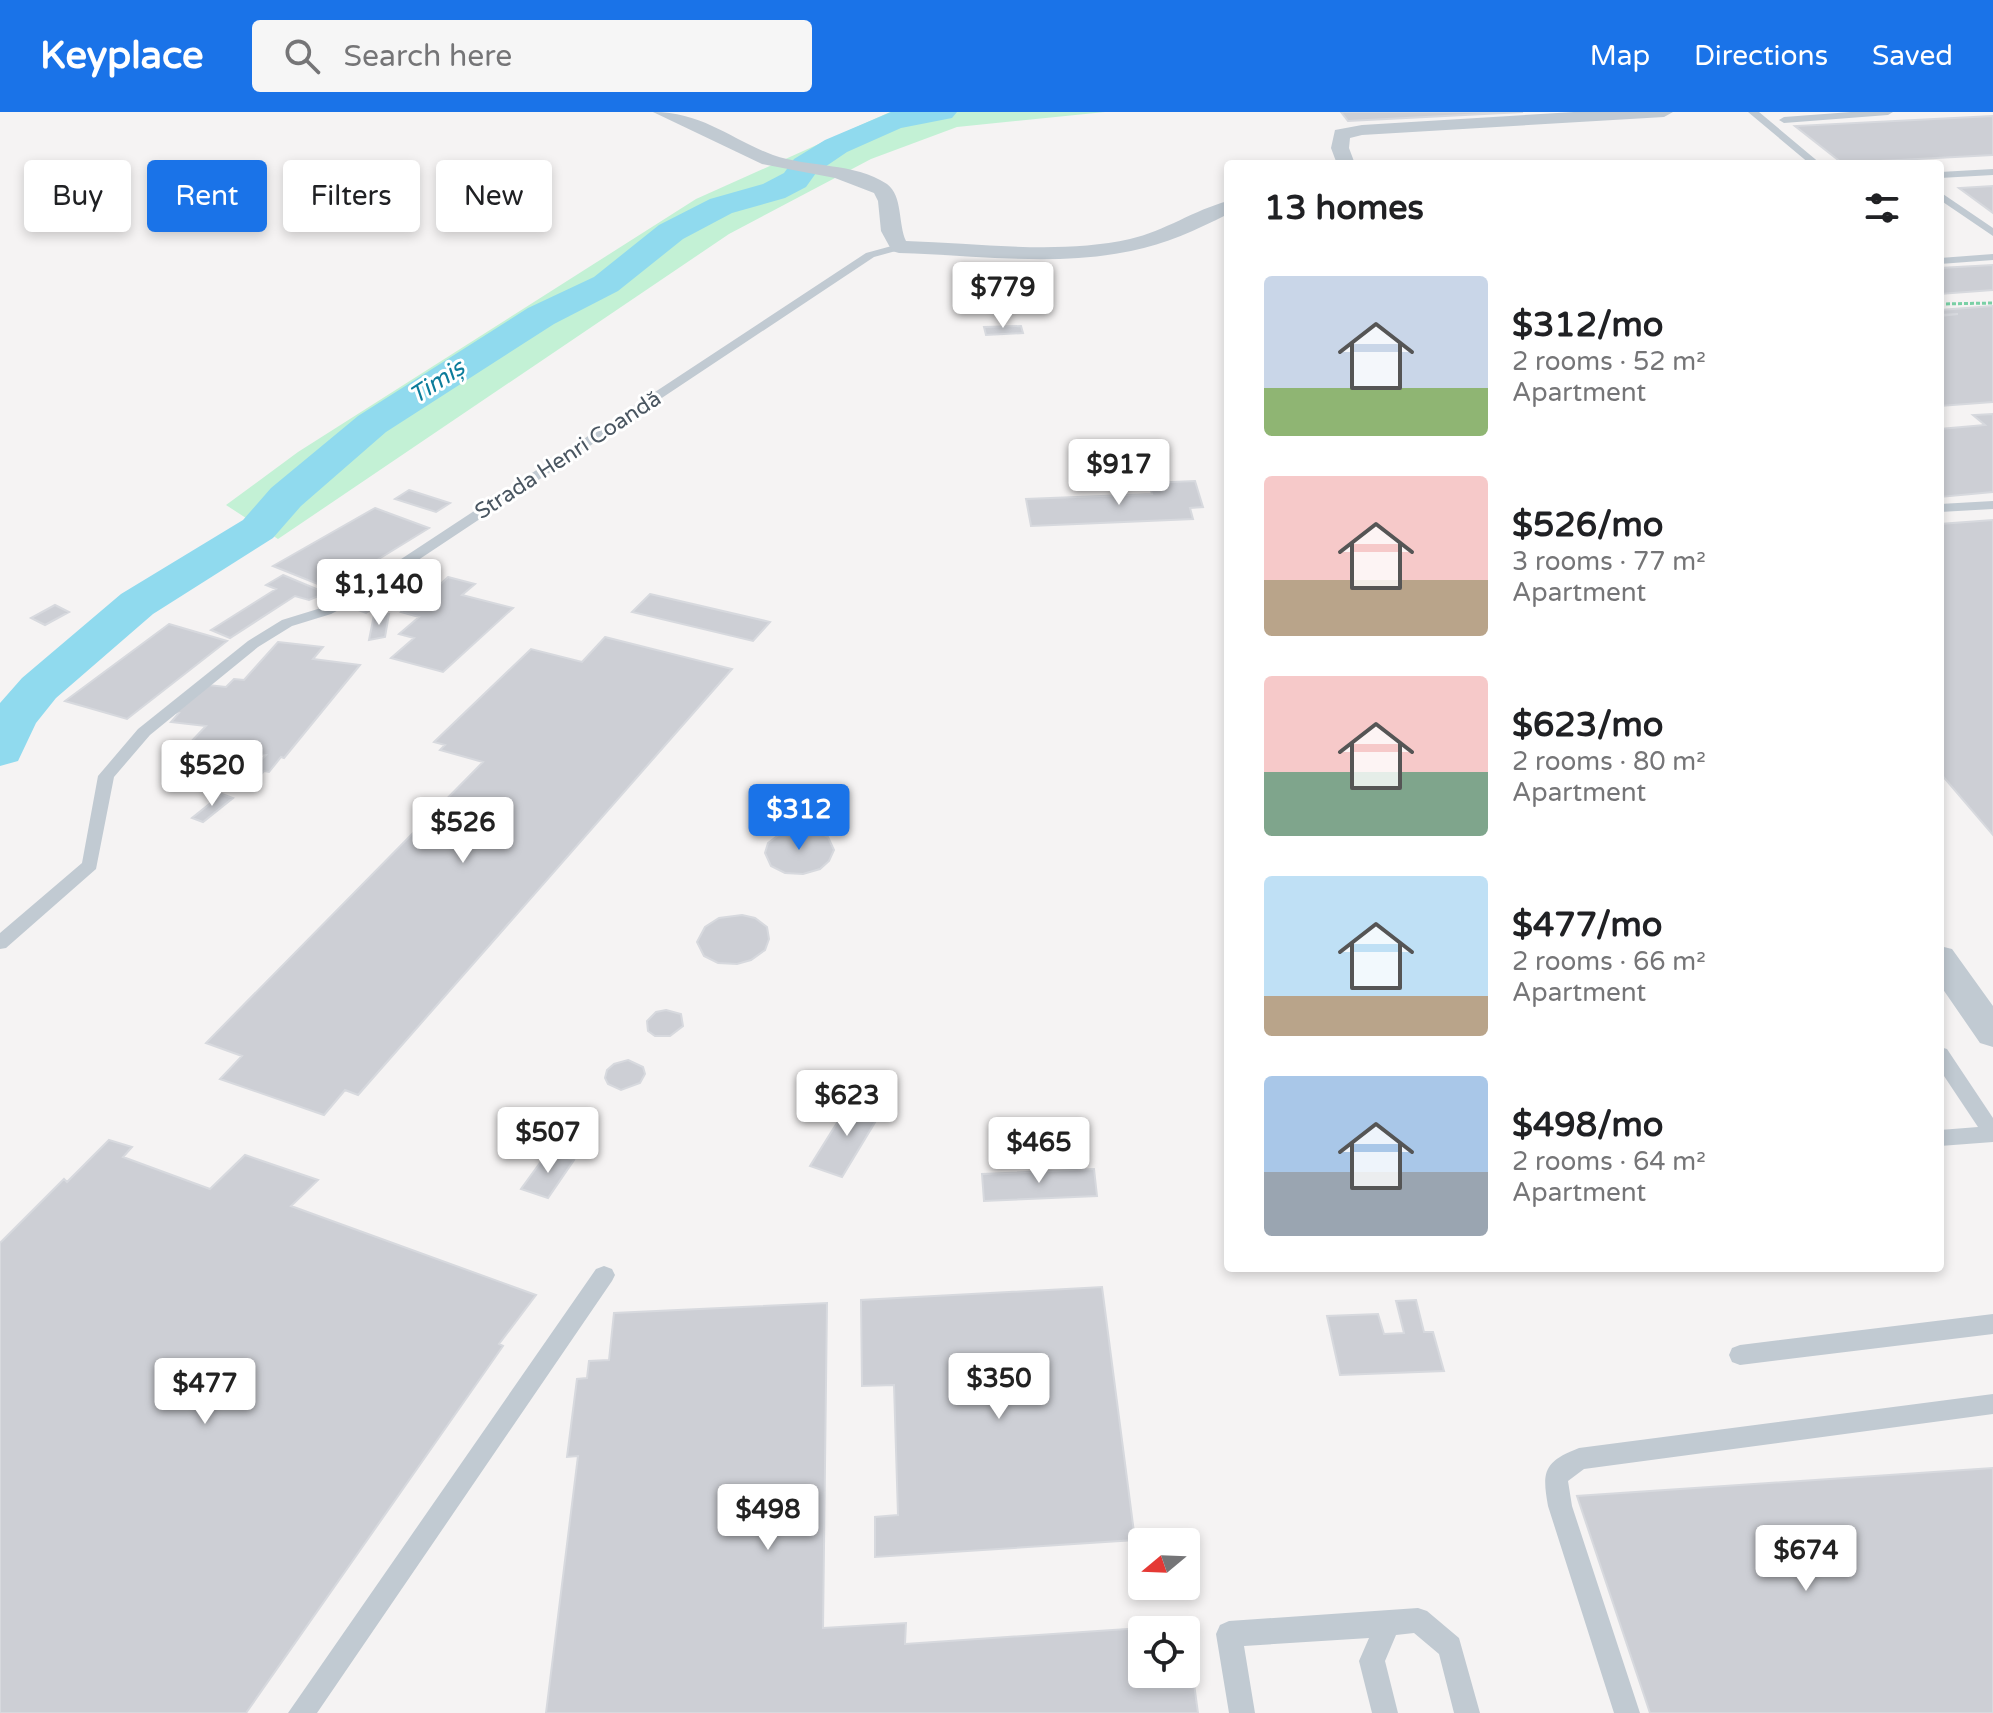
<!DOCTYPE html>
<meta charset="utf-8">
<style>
:root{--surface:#fff;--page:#f6f6f6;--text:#202124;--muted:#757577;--accent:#1a73e8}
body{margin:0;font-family:"Varela Round",sans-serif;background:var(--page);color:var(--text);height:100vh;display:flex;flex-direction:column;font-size:30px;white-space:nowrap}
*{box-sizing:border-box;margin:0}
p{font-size:26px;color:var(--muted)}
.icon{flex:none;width:44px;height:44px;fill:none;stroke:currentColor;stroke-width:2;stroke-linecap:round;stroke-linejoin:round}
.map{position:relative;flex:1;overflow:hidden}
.side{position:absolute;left:1224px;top:48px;width:720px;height:1112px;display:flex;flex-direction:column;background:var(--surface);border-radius:8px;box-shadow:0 4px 12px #0003}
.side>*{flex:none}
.hud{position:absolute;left:24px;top:48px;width:760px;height:72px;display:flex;gap:16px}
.needle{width:52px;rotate:251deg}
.controls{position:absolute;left:1128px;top:1416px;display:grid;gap:16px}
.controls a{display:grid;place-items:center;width:72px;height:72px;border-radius:8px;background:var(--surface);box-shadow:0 4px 12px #0003;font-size:40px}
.price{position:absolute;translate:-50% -68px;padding:0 18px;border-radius:8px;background:#fff;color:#222;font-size:26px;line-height:52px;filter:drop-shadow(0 2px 4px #0008)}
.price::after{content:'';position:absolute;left:50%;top:48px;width:24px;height:18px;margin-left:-12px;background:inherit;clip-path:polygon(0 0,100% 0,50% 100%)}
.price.active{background:var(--accent);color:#fff}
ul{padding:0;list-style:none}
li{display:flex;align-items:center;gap:24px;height:200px;padding:0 40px}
li span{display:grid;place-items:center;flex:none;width:224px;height:160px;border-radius:8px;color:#555}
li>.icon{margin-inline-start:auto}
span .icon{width:96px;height:96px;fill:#fffc;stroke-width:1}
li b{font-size:34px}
h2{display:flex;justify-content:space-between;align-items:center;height:96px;padding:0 40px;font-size:34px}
.chip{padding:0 28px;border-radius:8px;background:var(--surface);box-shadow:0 4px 12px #0003;font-size:28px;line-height:72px}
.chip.active{background:var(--accent);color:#fff}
header{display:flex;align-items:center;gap:48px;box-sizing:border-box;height:112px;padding:0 40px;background:var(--accent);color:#fff}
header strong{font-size:38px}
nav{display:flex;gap:44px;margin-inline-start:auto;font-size:28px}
.search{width:560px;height:72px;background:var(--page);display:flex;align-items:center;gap:20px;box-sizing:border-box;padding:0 28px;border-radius:8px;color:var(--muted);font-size:30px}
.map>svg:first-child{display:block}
.green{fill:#c3f1d5}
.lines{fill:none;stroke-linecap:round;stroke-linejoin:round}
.river{fill:#90daee;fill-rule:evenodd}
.building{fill:#cdcfd5;stroke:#d7d9de;stroke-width:2;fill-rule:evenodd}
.path{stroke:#7ad0a6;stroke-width:3;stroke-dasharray:4 2;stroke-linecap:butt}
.lane{fill:#c1cad2;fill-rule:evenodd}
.street{fill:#c1cad2;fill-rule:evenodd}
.labels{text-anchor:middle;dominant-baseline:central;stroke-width:6;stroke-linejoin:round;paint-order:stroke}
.far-street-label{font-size:22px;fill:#4a5661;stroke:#fff}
.far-water-label{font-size:24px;font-style:italic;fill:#0c7c9b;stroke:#fff}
</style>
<header>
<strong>Keyplace</strong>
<div class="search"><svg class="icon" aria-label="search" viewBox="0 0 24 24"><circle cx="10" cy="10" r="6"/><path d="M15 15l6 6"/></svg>Search here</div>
<nav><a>Map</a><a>Directions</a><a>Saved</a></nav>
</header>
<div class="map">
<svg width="1993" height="1601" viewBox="0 0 1993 1601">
<rect width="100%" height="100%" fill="#f5f3f3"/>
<path class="green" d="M890 0H1105L957 15 871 47 729 122 278 427 226 393 298 340 696 87Z"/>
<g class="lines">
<path class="river" d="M891 0H957L952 6 901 16 847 40 816 61 806 75 785 86 732 101 683 127 618 179 554 212 386 320 301 394 273 426 153 502 56 586 36 611 18 649 0 654V591L22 566 121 482 243 408 271 376 358 304 528 196 594 165 659 113 710 87 763 72 784 61 794 47 825 28Z"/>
</g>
<path class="building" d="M1341 0H1523L1348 9Z
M1993 4V43L1842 51 1795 14Z
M1993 74V101L1959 76Z
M1993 153V178L1940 182V156Z
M1993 194V290L1940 294V204L1958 202 1940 203V198Z
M1021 214 1023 221 986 223 984 215Z
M1993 302V380L1940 385V317L1985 313 1973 303Z
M1195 369 1203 395 1190 396 1193 407 1031 414 1026 387 1152 382 1149 371Z
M409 378 450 391 436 400 395 387Z
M375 396 429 416 330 477 273 454Z
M1993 408V723L1940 661V412Z
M283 463 326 481 309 488 295 484 230 526 211 518 276 477 266 473Z
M448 465 475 472 462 483 513 496 443 560 391 546 414 526 399 522 419 505 401 500 430 475 435 477Z
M387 466 408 474 366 501 345 493Z
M650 482 770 510 753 529 632 500Z
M55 493 69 500 45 513 31 506Z
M389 502 385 525 369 528 374 503Z
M169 512 227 529 127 607 65 589Z
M605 525 732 557 358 983 345 978 324 1003 220 967 242 944 206 931 483 650 440 638 445 633 434 630 531 537 582 550Z
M278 530 323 535 313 547 360 553 284 646 281 645 269 660 264 659 250 674 236 672 266 643 187 634 206 614 171 610 179 601 174 600 208 573 226 575 234 567 244 568Z
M222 682 233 686 203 710 192 706Z
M792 718H814L828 725 834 738 829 749 820 757 803 762 785 761 771 754 765 741 768 731 780 722Z
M742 803 755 806 767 815 769 827 765 838 751 848 737 852 718 851 704 844 697 830 705 815 719 806Z
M666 898 681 902 683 914 670 924H655L648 919 647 909 656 900Z
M628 948 643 955 645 962 640 971 621 978 608 972 605 966 607 958 614 952Z
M852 987 883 997 842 1065 810 1054Z
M109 1028 132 1035 123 1045 210 1077 245 1043 318 1068 291 1094 536 1183 499 1232 503 1234 246 1601H0V1131L64 1067 67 1070Z
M548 1040 574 1048 548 1086 521 1077Z
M1094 1057 1097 1084 984 1089 982 1062Z
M1102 1175 1135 1428 875 1445V1405L898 1403 894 1273 862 1274 861 1188Z
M1416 1188 1424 1220H1433L1444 1259 1340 1263 1327 1204 1378 1202 1384 1222 1404 1221 1396 1189Z
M827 1191 823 1516 906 1511 905 1532 1186 1513 1198 1601H546L578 1344 567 1345 577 1267 587 1266 589 1249 609 1248 614 1201ZM1142 1518H1186V1562H1142Z
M1993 1356V1601H1650L1577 1384Z"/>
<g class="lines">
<path class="path" d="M1940 192 1993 191"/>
<path class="lane" d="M1748 0H1759L1821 52H1810Z
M1851 0H1893L1888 3 1784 11 1779 8 1784 5Z
M1993 57V63L1940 66V60Z
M1940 80 1993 116V124L1940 88Z
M899 132 904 135 903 137 874 145 358 488 331 502 292 514 258 535 150 623 114 665 96 757 6 836 0 837V821L82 751 98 664 138 617 248 529 282 508 321 496 348 482 866 141Z
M1993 142V148L1940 152V146Z
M1993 389V397L1940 400V392Z
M1940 935 1947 937 1993 1006V1030L1940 1034V1018L1978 1015 1940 958Z
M604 1154 612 1157 615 1163 612 1169 317 1601H288L596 1157Z
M1993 1202V1222L1740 1253 1732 1250 1729 1243 1732 1236 1740 1233Z
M1993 1282V1302L1584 1357 1568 1369 1572 1394 1640 1601H1614L1548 1394C1542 1360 1543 1350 1579 1336Z
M1418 1496 1427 1499 1459 1526 1480 1601H1454L1439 1542 1414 1521 1396 1523 1385 1549 1398 1601H1372L1359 1549 1369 1526 1244 1534 1255 1601H1229L1216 1522 1220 1513 1229 1509Z"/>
<path class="street" d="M653 0C703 0 730 27 773 43 809 56 854 50 887 72 903 84 898 112 906 129 980 131 1057 143 1130 127 1165 119 1194 98 1228 89V102C1196 118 1166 132 1131 139 1055 155 976 143 899 141L892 139 881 119 878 89 874 81 835 66 762 52Z
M1574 0H1673L1664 5 1362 23 1350 26 1349 36 1355 52H1337L1331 36 1335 18 1362 13Z
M1940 834 1952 837 1993 894V935L1980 931 1940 873Z"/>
</g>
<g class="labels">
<g class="far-street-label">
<text transform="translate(568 343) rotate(-33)">Strada Henri Coandă</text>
</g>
<g class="far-water-label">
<text transform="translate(437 270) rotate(-33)">Timiș</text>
</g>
</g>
</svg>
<div class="controls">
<a><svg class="needle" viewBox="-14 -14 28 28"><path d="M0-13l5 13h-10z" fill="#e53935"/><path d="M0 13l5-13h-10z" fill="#757577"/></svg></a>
<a><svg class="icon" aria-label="locate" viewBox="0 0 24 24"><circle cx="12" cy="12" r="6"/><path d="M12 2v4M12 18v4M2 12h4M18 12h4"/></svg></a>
</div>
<b class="price" style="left:1003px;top:218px">$779</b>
<b class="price" style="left:1119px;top:395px">$917</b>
<b class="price" style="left:379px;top:515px">$1,140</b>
<b class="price" style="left:212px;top:696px">$520</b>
<b class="price active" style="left:799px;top:740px">$312</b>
<b class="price" style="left:463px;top:753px">$526</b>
<b class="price" style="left:847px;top:1026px">$623</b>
<b class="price" style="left:548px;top:1063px">$507</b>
<b class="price" style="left:1039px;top:1073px">$465</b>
<b class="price" style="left:999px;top:1309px">$350</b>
<b class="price" style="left:205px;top:1314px">$477</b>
<b class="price" style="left:768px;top:1440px">$498</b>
<b class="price" style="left:1806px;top:1481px">$674</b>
<div class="hud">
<a class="chip">Buy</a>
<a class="chip active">Rent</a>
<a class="chip">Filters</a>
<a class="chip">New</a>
</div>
<section class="side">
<h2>13 homes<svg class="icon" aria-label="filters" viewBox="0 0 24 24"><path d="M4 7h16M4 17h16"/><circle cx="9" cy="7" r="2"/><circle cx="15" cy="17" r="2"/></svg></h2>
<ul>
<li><span style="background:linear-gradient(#c9d6e8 70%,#8fb573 0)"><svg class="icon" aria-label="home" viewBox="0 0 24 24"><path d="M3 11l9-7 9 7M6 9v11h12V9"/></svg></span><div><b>$312/mo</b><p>2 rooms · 52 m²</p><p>Apartment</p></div></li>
<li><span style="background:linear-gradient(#f6c9c9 65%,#b9a48a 0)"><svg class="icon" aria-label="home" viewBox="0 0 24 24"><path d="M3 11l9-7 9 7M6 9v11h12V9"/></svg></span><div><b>$526/mo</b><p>3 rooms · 77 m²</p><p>Apartment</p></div></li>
<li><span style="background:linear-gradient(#f6c9c9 60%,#7fa58c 0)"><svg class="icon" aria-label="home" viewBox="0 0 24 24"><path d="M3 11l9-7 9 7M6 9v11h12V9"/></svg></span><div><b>$623/mo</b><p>2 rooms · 80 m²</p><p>Apartment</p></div></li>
<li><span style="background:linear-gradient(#bfe0f5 75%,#b9a48a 0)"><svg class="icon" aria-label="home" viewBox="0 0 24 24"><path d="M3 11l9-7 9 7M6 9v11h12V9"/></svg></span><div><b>$477/mo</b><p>2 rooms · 66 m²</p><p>Apartment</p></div></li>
<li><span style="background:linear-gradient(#a9c7e8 60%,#9aa5b1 0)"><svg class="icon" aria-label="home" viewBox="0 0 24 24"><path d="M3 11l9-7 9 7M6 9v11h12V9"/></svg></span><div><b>$498/mo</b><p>2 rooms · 64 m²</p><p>Apartment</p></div></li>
</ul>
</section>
</div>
